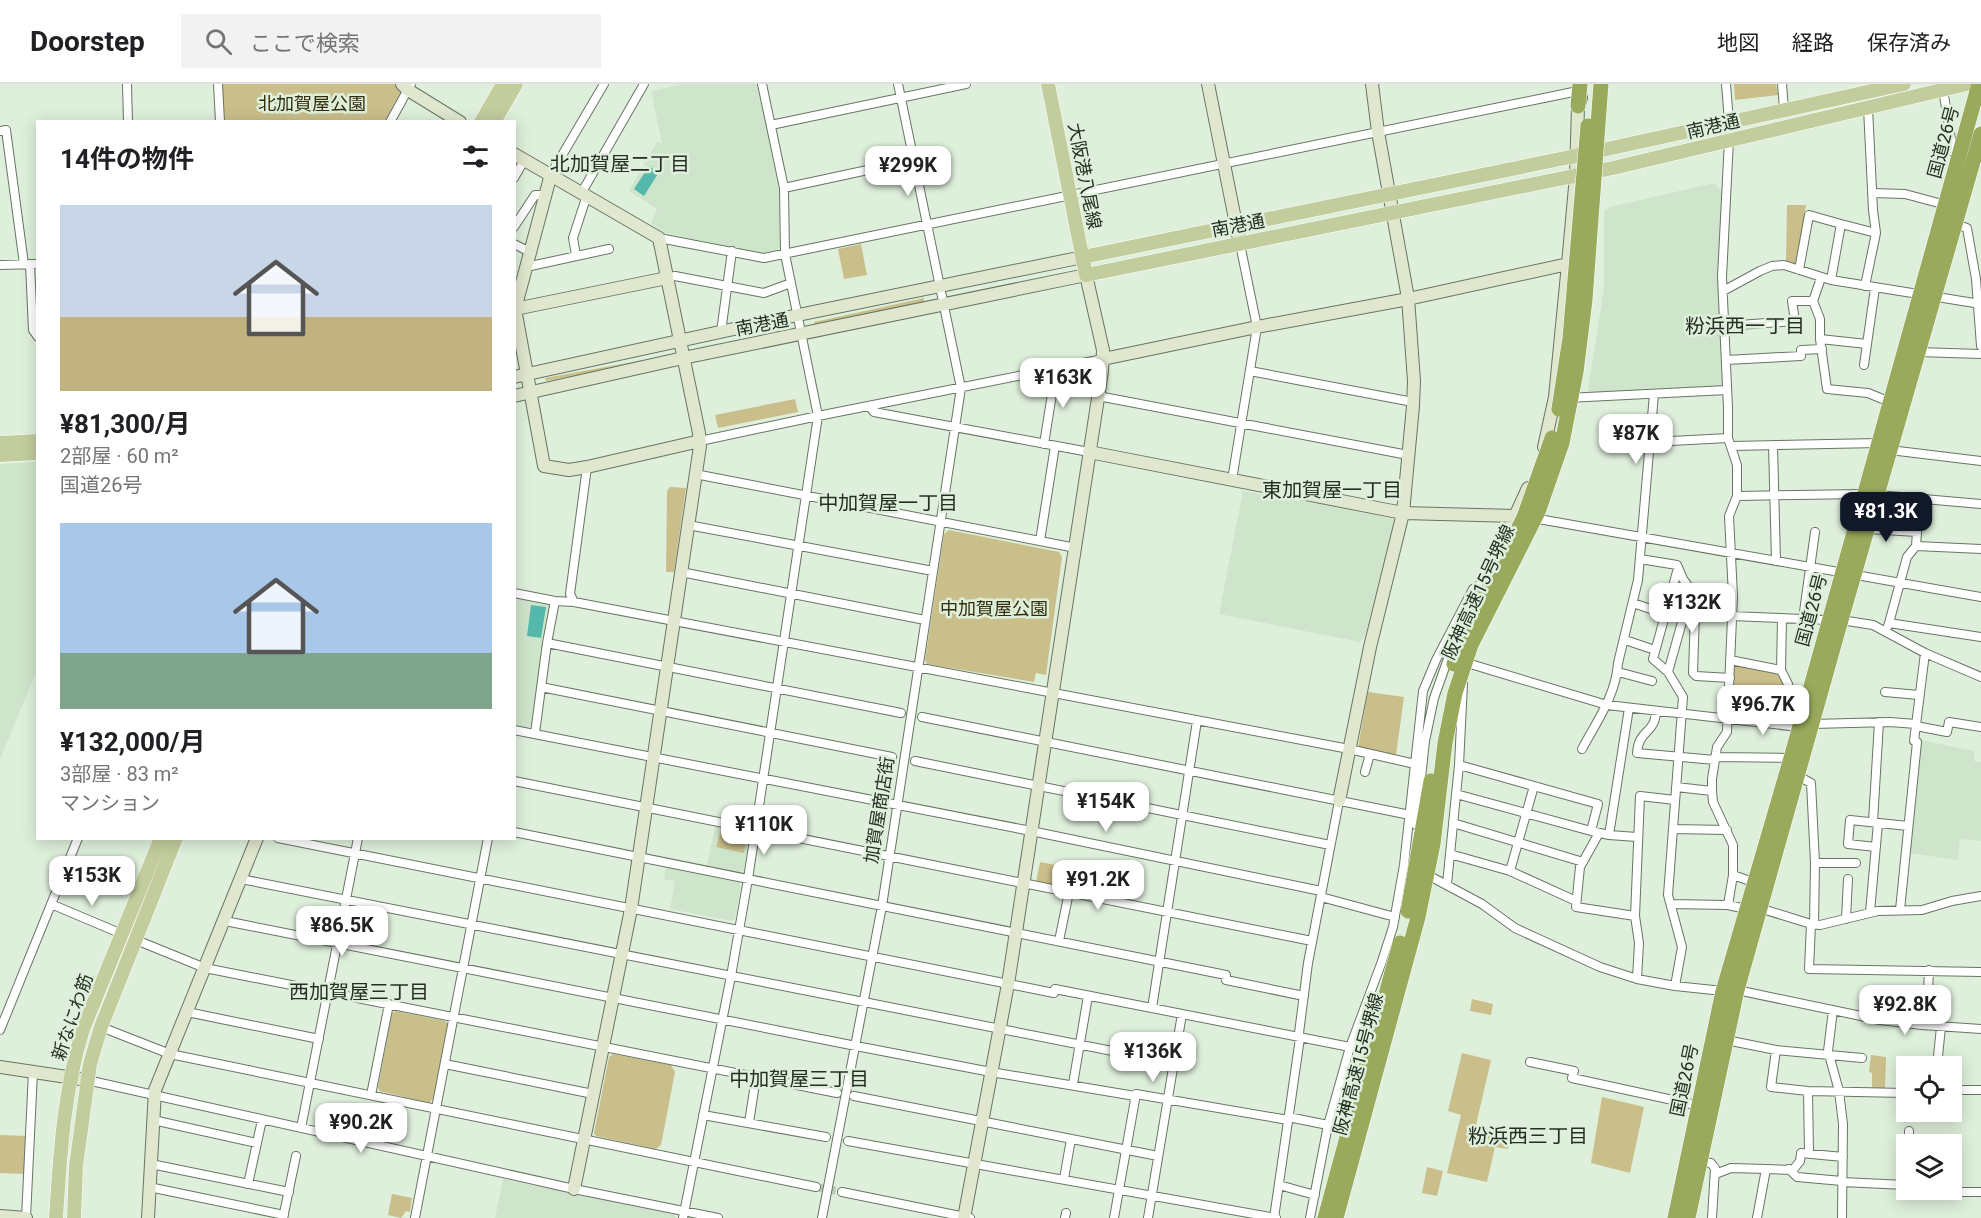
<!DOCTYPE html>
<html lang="ja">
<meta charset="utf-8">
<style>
:root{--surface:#fff;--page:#f2f2f2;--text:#202124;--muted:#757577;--line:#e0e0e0;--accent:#111827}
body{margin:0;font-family:Roboto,"Noto Sans JP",sans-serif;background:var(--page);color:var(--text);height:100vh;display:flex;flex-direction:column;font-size:22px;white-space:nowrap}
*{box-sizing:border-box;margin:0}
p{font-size:20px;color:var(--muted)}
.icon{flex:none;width:33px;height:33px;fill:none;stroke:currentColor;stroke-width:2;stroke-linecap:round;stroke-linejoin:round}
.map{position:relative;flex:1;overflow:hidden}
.panel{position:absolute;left:36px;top:36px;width:480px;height:720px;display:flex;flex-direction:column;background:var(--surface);border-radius:0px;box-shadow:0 3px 15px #0003}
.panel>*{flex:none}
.controls{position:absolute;left:1896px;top:972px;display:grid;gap:12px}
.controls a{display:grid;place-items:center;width:66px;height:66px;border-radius:0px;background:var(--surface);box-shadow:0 3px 15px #0003;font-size:30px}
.price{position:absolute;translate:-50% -51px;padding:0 14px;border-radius:12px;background:#fff;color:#222;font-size:20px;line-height:39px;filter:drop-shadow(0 2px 3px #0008)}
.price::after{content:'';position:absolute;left:50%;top:36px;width:18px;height:14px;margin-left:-9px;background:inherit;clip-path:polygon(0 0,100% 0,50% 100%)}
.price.on{background:var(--accent);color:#fff}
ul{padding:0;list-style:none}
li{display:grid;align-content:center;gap:12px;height:318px;padding:0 24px}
li span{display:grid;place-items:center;height:186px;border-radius:0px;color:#555}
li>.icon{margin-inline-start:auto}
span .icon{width:108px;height:108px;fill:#fffc;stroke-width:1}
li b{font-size:26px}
h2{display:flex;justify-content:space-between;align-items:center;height:72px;padding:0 24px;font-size:26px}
header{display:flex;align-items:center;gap:36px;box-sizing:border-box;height:84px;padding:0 30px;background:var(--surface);border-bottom:2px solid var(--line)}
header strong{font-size:28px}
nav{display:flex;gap:33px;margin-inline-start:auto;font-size:21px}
.search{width:420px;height:54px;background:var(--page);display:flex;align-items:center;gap:15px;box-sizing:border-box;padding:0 21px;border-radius:0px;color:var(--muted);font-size:22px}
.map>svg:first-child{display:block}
.built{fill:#cfe5cb}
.green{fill:#cabe8a}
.water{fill:#54b8ad}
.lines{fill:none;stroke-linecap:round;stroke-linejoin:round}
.street-tunnel{stroke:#b9c9b6;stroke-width:8;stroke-dasharray:8 4;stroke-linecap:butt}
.street-casing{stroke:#667663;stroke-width:10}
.secondary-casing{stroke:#667663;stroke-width:14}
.primary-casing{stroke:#fff;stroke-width:15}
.highway-casing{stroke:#fff;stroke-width:16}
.street{stroke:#fff;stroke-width:8}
.secondary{stroke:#e1e6ce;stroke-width:12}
.primary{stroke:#c2cc9d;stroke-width:14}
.highway{stroke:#9aaa5c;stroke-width:15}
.highway-bridge-casing{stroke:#fff;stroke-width:16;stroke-linecap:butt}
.highway-bridge{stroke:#9aaa5c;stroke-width:15}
.labels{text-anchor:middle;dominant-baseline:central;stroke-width:5;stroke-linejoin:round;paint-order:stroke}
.park-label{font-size:18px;fill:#332c0a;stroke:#def0db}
.street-label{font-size:18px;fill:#262d24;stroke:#def0db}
.neighbourhood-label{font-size:20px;fill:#262d24;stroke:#def0db}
</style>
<header>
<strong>Doorstep</strong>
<div class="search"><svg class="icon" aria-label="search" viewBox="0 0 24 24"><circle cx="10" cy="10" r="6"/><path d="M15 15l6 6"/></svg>ここで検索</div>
<nav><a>地図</a><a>経路</a><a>保存済み</a></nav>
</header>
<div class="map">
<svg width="1981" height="1134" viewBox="0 0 1981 1134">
<rect width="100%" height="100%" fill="#def0db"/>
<path class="built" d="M683 0H757L779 106 780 163 776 166 761 169 664 149 651 139 657 125 629 107 657 58 662 60 651 7Z
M1714 99 1723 108 1719 164V207L1725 299 1722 302 1590 309 1588 306 1604 204V127L1610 123Z
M37 378V586L0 675V380Z
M1243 407 1393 434 1395 438 1364 554 1360 558 1219 530Z
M514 513 547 519 550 524 533 640 528 643 515 641Z
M1920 656 1974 667V677L1981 678V757L1960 755 1958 776 1908 769Z
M715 742 745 747 749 752 744 786 740 788 707 782Z
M666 783 738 797 741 802 735 835 732 837 670 825 675 797 664 795Z
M503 1095 674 1130 676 1134H495Z"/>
<path class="green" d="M222 0H396L402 6 385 37 223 38Z
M1734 0H1776L1778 11 1735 16Z
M1787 121H1806L1797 182 1786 178Z
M861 160 867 191 844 195 838 165Z
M924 214V218L815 241 814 238Z
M660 273 661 275 546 297 545 294Z
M795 315 798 328 718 344 715 331Z
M670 403 686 404 674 488H666L667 407Z
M949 446 1059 468 1062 473 1046 591 1036 589 1034 598 927 580 925 576 944 450Z
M1736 580 1780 589C1788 605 1793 621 1789 638L1768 635V619L1750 617 1751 607 1733 605V582Z
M1368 608 1404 613 1396 671 1358 663Z
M721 746 744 751 747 754 744 769 716 763Z
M1040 778 1087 787 1083 807 1036 798Z
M1472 915 1493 920 1491 931 1470 927Z
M396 927 445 937 448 940 433 1015 429 1019 379 1007 378 1003 392 929Z
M1462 969 1491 976 1476 1041 1494 1045 1493 1048 1511 1052 1508 1065 1495 1063 1487 1098 1447 1089 1461 1031 1448 1027Z
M613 970 671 981 675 988 661 1061 656 1065 596 1052 594 1049 609 973Z
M1871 971 1886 973 1885 1006H1872V989L1869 988Z
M1602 1013 1644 1023 1630 1089 1591 1079Z
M0 1051 29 1052 26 1090 0 1089Z
M1427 1083 1443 1087 1437 1112 1422 1109Z
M392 1110 412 1114 410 1128 406 1127 401 1134 388 1131Z"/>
<path class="water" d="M649 82 659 88 644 112 634 105Z
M531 521 546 523 541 554 527 552Z"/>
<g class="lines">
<path class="street-tunnel" d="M816 1103 842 1108"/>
<defs>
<path id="street" d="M127 0 128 38
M218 0 220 38
M1726 0 1729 38
M1782 0 1784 25
M1943 5 1953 68 1959 74
M390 38 411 0
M771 41 966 0
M0 47 6 46 24 180
M1729 56 1722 193 1728 324V354L1737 381V412L1729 432 1733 512 1727 648 1717 663 1712 695V707L1713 718 1733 761V791L1753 798
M551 90 604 0
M514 94 525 75
M784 104 914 76
M582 108 644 0
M1872 109 1905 110 1946 121
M1955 140 1967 144 1976 195 1981 262
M514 143 535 111H545
M659 154 764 174 1573 8
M514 160 530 168
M576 171 573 154 587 111
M30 180 33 246 38 253
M0 181 38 180
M526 183 609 165
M1799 186 1809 131 1841 140
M667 194 675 192 764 209 791 199
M1821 194 1813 217 1820 235V255L1827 305 1868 309 1890 318
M1831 196 1841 140 1876 149
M1865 202 1876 149 1873 126 1868 24
M1723 207 1760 187 1772 182 1784 181 1831 196 1981 220
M1725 242 1795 237 1792 217H1813
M721 248 732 167
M1820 255 1867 260 1875 204
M1918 268 1981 270
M1726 276 1801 272V266L1822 265
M1864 281 1867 260
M1250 287 1413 318
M1098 312 1408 371
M1567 314 1727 306
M869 322 874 328 1089 368
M700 357 818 332 1103 275
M1652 358 1728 354
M1044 360 1056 285
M1773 361 1776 477
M1731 362 1879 359
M1890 366 1981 377
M695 390 1076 464
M1232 396 1257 243 1240 160
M1878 411 1981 420
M1737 412 1864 410
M1533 434 1981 513
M688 441 933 487
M1868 445 1917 448 1916 462
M1040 457 1055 362
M1640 475 1677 481 1683 495 1691 506 1733 512
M681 488 925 536
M514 509 555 517 574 518 1349 665 1415 680
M574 518 570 510 587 383
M1633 519 1665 530
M1731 532 1829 536
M1803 535 1815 448
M1841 536 1873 541 1925 569 1981 593
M1889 539 1907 473 1916 462 1981 465
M1888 542 1889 539 1981 553
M1625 556 1655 566
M547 559 901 629
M1730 576 1781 586 1788 600 1794 622 1804 626
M1467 579 1607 621 1799 643
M1781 586 1782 534
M1618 588 1652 597
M1668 588 1691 506
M1730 594 1696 592 1693 589 1695 528 1732 530
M541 603 892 673
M1885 608 1919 611
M1656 627C1655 651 1639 644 1637 669L1715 676
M922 633 1410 731
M1813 640 1890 638 1916 640
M1916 642 1947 648 1949 638 1981 643
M514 646 1031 747 1321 807
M535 649 547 559 555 517
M1582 665C1597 637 1616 611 1618 579L1638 496 1654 310
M1715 673 1791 674
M915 677 1330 761
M1459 681 1598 720 1591 747 1609 751 1637 753
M1365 688 1370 670
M1798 692 1811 699 1815 779 1814 841
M514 697 1312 857
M1676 703 1712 707
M1456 710 1591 747
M1873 738 1879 638
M1453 739 1583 778
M1416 741 1425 657 1434 614 1450 569
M1673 745 1727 746
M514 748 1226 891V896L1304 912
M1599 749 1580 783 1576 823 1635 832 1639 859 1637 895
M1609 751 1629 624
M278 754 1054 909 1055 905 1350 963
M1876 763 1848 760 1850 736 1908 742
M1450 770 1510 787 1576 817
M1815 779H1856
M1510 787 1534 702
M1424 789 1482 820 1515 844 1600 883 1637 895 1675 902 1723 907 1737 906 1880 936 1922 941 1981 945
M241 795 1173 979
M1447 800 1459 681 1463 600
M1321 813 1395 833
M51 820 122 850
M1671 820 1728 821 1733 791
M1728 821 1746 825
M1756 823 1811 840 1820 841 1878 827 1922 826 1952 817 1981 812
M1900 826 1917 658 1914 657 1925 569
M1870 828 1878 739
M1635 832 1640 712 1675 716
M1846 835 1848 795
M225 837 856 962 991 988 1135 1012
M1811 840 1809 885 1981 888
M136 856 205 884 837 1009
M1059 857 1069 808
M1675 902 1682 863 1668 811 1683 613 1668 588 1653 575 1678 484
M1152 924 1197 637
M1833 926 1828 967 1839 1007 1843 1040 1842 1134
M187 928 319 955
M1922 941 1927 907H1928L1929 886
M101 943 170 970 816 1103
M0 946 78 754
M1726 956 1776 966 1862 974
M1776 966 1771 1003 1808 1007 1906 1009
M1530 978 1574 987 1572 994 1691 1020
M445 980 593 1010
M1937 982 1941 943
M87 996 574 1105 718 1134
M1073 1000 1088 912
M1952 1006H1981
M1808 1007 1809 1069
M371 1011 389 920
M854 1012 1158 1072
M703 1031 826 1053
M1288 1033 1328 1041
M153 1036 257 1059
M749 1039 756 993
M301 1044 358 754
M848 1057 1276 1134
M1909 1060V1047
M1700 1078 1711 1079 1718 1089 1731 1084 1766 1085
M151 1080 289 1108
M1789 1085 1797 1093 1842 1097
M1064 1095 1071 1055
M1842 1098 1906 1101
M248 1100 262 1036
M1279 1101 1315 1111
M149 1103 284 1131
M1930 1106 1944 1108H1981
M842 1108 970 1134
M26 1134 33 988
M283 1134 296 1072
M415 1134 488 754
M683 1134 731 892 748 795 818 332 785 170 784 104 762 0
M822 1134 882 822 961 304 898 0
M1065 1134 1066 1129
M1114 1134 1136 1010 1288 1036
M1148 1134 1182 930
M1274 1134 1300 954 1299 949 1308 879 1339 717
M1310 1134 1328 1041 1350 963 1381 880 1393 843 1404 781 1423 607 1436 576 1473 505 1484 498
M1712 1134 1715 1084
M1757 1134 1766 1085 1793 1086 1800 1077 1801 1069 1843 1073"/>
<path id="secondary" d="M402 0 408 6 460 38
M1208 0 1240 160
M514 70 659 154 699 349 700 362 631 825 574 1105
M551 90 515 225 544 382 569 386 587 383 700 357
M515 225 667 194
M1103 275 1257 243 1408 215 1568 180
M514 293 798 231 1083 173
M514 312 683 274 1086 191 1103 266 1102 288 1008 900 964 1134
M1544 363 1555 313 1568 180 1576 92 1578 22 1581 14
M1089 368 1403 429 1515 432
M1495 476 1528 404
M1339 717 1370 563 1403 429 1413 322 1414 297 1408 214 1378 48 1372 0
M0 983 87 996
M0 1132 26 1134
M148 1134 155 1006 257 754"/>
<path id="primary" d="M1048 0 1086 191 1613 84 1967 0
M481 38 503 0
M494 38 516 0
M1083 173 1575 72 1904 0
M0 359 38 357
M0 371 38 369
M56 1134C60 1070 64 1006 83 945L161 754
M74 1134 76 1082 90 980 101 943 176 754"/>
<path id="highway" d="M1578 22 1580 0
M1675 1134 1723 907 1791 674 1979 0
M1688 1134 1737 906 1841 536 1981 50"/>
</defs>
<use href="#street" class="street-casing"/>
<use href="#secondary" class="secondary-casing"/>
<use href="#primary" class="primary-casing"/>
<use href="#highway" class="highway-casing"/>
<use href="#street" class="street"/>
<use href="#secondary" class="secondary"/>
<use href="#primary" class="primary"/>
<use href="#highway" class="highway"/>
<defs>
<path id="highway-bridge" d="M1559 325 1570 254 1588 42
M1454 580 1462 557 1524 433 1552 354
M1408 827 1431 697
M1325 1134 1400 859
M1336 1134 1418 833 1433 760 1445 659 1455 609 1471 561 1538 428 1562 359 1576 288 1585 216 1601 0"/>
</defs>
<use href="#highway-bridge" class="highway-bridge-casing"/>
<use href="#highway-bridge" class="highway-bridge"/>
</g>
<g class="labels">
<g class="park-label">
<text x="312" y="19">北加賀屋公園</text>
<text x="994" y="524">中加賀屋公園</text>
</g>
<g class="street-label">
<text transform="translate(1713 42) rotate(-13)">南港通</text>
<text transform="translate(1943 58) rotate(-75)">国道26号</text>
<text transform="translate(1085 92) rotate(79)">大阪港八尾線</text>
<text transform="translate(1238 141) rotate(-11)">南港通</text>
<text transform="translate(762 240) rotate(-11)">南港通</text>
<text transform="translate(1478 508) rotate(-65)">阪神高速15号堺線</text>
<text transform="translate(1811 526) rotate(-75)">国道26号</text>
<text transform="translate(879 726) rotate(-81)">加賀屋商店街</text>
<text transform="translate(72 933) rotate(-71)">新なにわ筋</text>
<text transform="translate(1358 980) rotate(-75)">阪神高速15号堺線</text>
<text transform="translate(1684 996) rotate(-78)">国道26号</text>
</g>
<g class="neighbourhood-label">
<text x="620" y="80">北加賀屋二丁目</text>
<text x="1745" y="242">粉浜西一丁目</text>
<text x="1332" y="406">東加賀屋一丁目</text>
<text x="888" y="419">中加賀屋一丁目</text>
<text x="359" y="908">西加賀屋三丁目</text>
<text x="799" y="995">中加賀屋三丁目</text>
<text x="1528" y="1052">粉浜西三丁目</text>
</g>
</g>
</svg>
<div class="controls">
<a><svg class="icon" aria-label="locate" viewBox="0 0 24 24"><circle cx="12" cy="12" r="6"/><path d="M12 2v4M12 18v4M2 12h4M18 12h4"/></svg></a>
<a><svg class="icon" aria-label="layers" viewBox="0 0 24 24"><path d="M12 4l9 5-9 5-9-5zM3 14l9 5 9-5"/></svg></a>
</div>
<b class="price" style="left:908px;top:113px">¥299K</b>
<b class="price" style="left:1063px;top:325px">¥163K</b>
<b class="price" style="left:1636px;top:381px">¥87K</b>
<b class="price on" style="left:1886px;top:459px">¥81.3K</b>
<b class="price" style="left:1692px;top:550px">¥132K</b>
<b class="price" style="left:1763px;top:652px">¥96.7K</b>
<b class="price" style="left:1106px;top:749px">¥154K</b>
<b class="price" style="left:764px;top:772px">¥110K</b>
<b class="price" style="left:92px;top:823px">¥153K</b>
<b class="price" style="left:1098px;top:827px">¥91.2K</b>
<b class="price" style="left:342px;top:873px">¥86.5K</b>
<b class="price" style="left:1905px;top:952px">¥92.8K</b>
<b class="price" style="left:1153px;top:999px">¥136K</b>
<b class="price" style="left:361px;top:1070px">¥90.2K</b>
<section class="panel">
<h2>14件の物件<svg class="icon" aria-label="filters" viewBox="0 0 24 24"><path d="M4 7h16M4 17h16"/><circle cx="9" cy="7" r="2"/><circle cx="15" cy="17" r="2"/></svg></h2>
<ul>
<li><span style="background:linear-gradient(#c9d6e8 60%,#c2b280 0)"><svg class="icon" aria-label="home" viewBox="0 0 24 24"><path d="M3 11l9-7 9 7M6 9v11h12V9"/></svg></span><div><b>¥81,300/月</b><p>2部屋 · 60 m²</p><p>国道26号</p></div></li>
<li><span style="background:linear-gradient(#a9c7e8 70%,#7fa58c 0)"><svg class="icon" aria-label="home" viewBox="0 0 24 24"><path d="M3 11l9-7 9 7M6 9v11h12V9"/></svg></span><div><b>¥132,000/月</b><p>3部屋 · 83 m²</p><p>マンション</p></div></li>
</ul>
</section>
</div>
